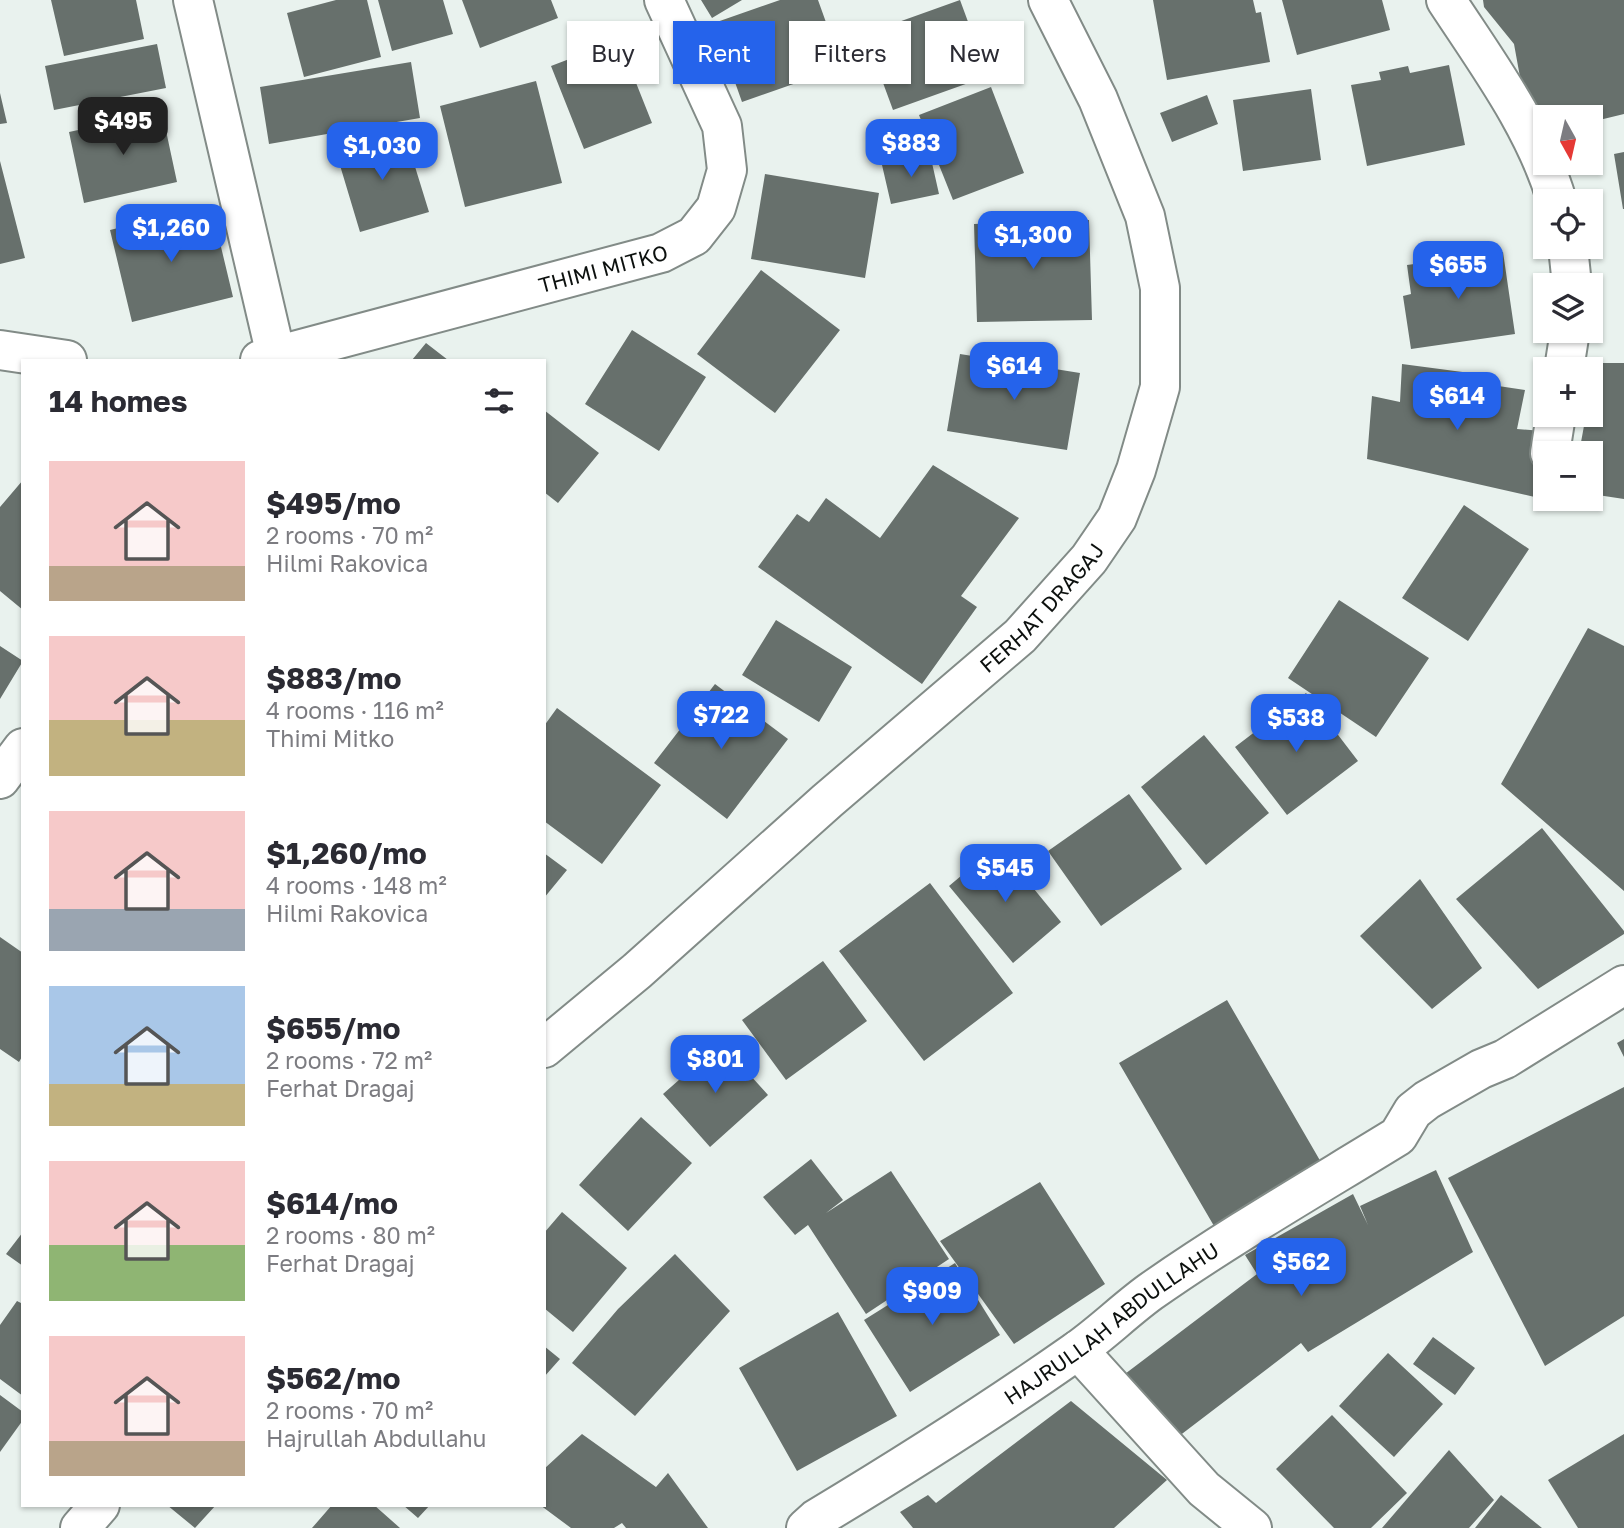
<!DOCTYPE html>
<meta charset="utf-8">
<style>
:root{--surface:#fff;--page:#f2f2f3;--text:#2b2b33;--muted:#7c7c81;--accent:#2563eb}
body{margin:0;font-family:"Golos Text",sans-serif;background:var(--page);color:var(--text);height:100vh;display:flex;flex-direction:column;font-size:26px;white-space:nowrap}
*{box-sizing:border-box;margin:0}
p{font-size:23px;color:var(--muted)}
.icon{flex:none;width:38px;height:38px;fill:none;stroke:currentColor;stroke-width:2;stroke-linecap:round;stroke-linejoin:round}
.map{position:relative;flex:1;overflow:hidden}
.side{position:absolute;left:21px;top:359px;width:525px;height:1148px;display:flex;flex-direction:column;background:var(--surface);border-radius:0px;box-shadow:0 2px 5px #0004}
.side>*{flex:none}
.hud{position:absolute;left:567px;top:21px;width:665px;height:63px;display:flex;gap:14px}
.needle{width:46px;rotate:172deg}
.controls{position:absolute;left:1533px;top:105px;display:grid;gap:14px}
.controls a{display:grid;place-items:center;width:70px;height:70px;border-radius:0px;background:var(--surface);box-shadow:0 2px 5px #0004;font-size:35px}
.price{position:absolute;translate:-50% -60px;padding:0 16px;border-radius:14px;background:var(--accent);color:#fff;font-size:23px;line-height:46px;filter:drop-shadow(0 2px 4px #0008)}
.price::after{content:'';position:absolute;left:50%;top:42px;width:21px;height:16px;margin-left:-10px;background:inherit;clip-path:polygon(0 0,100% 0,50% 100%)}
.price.current{background:#222;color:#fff}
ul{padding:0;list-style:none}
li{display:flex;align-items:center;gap:21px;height:175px;padding:0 28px}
li span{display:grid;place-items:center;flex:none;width:196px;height:140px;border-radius:0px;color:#555}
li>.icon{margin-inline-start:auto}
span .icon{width:84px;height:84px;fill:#fffc;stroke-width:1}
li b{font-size:30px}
h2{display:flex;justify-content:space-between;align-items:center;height:84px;padding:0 28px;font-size:30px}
.chip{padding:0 24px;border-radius:0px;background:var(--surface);box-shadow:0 2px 5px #0004;font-size:24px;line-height:63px}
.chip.current{background:var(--accent);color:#fff}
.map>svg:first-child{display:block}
.building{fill:#67706c}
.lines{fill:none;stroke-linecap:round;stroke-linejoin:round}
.street-casing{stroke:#828b87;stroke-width:42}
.street{stroke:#fff;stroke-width:38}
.labels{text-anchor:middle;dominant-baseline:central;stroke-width:6;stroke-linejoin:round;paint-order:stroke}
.street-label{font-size:21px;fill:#0c100e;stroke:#f7fffb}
</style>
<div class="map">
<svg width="1624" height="1528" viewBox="0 0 1624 1528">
<rect width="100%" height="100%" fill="#e9f2ee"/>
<path class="building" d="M51 0H136L144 39 64 56Z
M336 0H367L381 57 304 77 287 13Z
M378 0H443L453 34 392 51Z
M462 0H551L558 18 480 48Z
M701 0H742L712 18Z
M780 0H818L842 67 742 102 714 23Z
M960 0 988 76 893 110 865 34Z
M1153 0H1253L1256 13 1261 12 1270 62 1167 80Z
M1282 0H1382L1390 30 1297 55Z
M1483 0H1624V114L1591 122V117H1545V122L1522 88 1514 44 1484 7Z
M619 40 652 123 584 149 551 66Z
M157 44 166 88 54 110 45 66Z
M411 62 420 118 269 144 260 87Z
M1449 65 1465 145 1367 166 1351 85 1381 80 1379 72 1408 66 1410 73Z
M536 81 562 183 465 207 440 106Z
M991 87 1024 173 953 200 919 115Z
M1311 89 1321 160 1243 171 1233 100Z
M0 93 7 123 0 124Z
M1207 95 1218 124 1172 142 1160 113Z
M162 112 177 182 84 203 69 132Z
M404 131 429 212 360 232 336 152Z
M1624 152V209H1623L1614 154Z
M930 154 939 194 891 204 882 165Z
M0 161 25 258 0 264Z
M765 174 879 193 865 278 751 259Z
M211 205 233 297 132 322 110 230Z
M1089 220 1092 320 977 322 974 224Z
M1503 252 1515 334 1411 349 1403 296 1411 294 1407 265Z
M761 270 840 330 775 413 697 354Z
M632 330 706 377 659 451 585 404Z
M426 343 448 360H412Z
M960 354 1080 373 1067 450 947 431Z
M1596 363H1624V499L1591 494V453H1579L1586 415H1591V391Z
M1402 364 1470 373 1475 397H1485V384L1525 390 1517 429 1543 431 1539 498 1367 459 1372 396 1400 402Z
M544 410 599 453 558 503 544 492Z
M933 465 1019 518 961 596 977 607 922 684 758 567 797 514 809 522 826 498 880 538Z
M23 480V610L0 591V507Z
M1464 505 1529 549 1468 641 1402 598Z
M1339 600 1429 658 1376 737 1288 678Z
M776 620 852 667 819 722 742 675Z
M1588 628 1624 646V891L1501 784Z
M0 646 23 661 0 699Z
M715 684 788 739 727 819 654 763Z
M1306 693 1358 761 1287 815 1235 747Z
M557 708 661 785 602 864 544 821V726Z
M1204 735 1269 813 1206 865 1141 787Z
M1129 794 1182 869 1101 926 1048 851Z
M1542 828 1624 931V934L1538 989 1456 899Z
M998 845 1061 922 1013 963 949 886Z
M544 853 567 870 544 898Z
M1420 879 1482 968 1432 1009 1360 936Z
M930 883 1013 993 924 1061 839 951Z
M0 937 23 953V1055L19 1062 0 1049Z
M823 961 867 1021 786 1080 742 1020Z
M1227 1000 1329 1176 1221 1238 1119 1063Z
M1624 1039V1057L1617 1043Z
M721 1043 768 1095 710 1147 663 1094Z
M1624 1087V1316L1545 1366 1448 1178Z
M641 1117 692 1163 628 1231 579 1185Z
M811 1159 843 1200 826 1213 891 1171 949 1259 866 1314 808 1225 795 1235 763 1197Z
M1436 1170 1473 1252 1308 1352 1301 1343 1170 1443 1117 1380 1257 1274 1245 1255 1353 1194 1368 1225 1360 1206Z
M1040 1182 1105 1284 1014 1344 940 1241Z
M562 1212 627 1268 573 1332 544 1308V1233Z
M23 1232V1266L6 1254Z
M675 1254 730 1311 635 1416 572 1363 618 1309Z
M955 1263 1000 1335 910 1392 864 1320Z
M17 1301 23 1304V1396L0 1379V1325Z
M838 1312 897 1416 797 1471 739 1368Z
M1433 1337 1475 1368 1455 1395 1413 1364Z
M544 1346 560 1359 544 1377Z
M1388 1353 1443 1404 1394 1457 1339 1406Z
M0 1395 23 1412V1420L0 1452Z
M1071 1401 1167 1480 1114 1528H913L900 1512 928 1495 936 1503Z
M1332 1415 1407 1493 1371 1528H1334L1276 1469Z
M582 1434 656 1487 668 1473 708 1528H626L622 1523 614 1528H571L540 1505H544V1469Z
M1624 1434V1528H1578L1548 1480Z
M1449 1450 1494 1500 1469 1528H1382Z
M1501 1495 1542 1528H1475Z
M167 1505H216L195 1528Z
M332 1505H374L400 1528H312Z
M403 1505H430L418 1518Z"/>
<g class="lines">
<defs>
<g id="street">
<path d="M193 0 277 360"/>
<path d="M1446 0C1488 64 1535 127 1557 201"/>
<path d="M1568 247 1572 285"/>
<path d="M0 350 67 360"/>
<path id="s1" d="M260 360 661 253 694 236 716 208 727 170 722 126 664 0"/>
<path d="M1564 369 1570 331"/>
<path d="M1550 453 1556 415"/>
<path d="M0 779 23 748"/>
<path id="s2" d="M544 1048 637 971 827 801 1020 636 1089 559 1117 518 1136 470 1160 387V288L1145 216 1098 99 1048 0"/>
<path d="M1078 1350 1204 1489 1252 1528"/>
<path d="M80 1528 100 1505"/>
<path id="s3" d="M806 1528 816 1519C904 1466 991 1411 1075 1352 1101 1334 1124 1311 1150 1292 1230 1236 1315 1187 1398 1136L1413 1111 1427 1100 1481 1069 1505 1059 1624 985"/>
</g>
</defs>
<use href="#street" class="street-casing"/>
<use href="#street" class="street"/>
</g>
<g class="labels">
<g class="street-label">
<text stroke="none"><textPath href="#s1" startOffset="355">THIMI MITKO</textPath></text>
<text stroke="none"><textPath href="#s2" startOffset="665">FERHAT DRAGAJ</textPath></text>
<text stroke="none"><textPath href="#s3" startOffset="368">HAJRULLAH ABDULLAHU</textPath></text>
</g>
</g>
</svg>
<div class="controls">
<a><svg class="needle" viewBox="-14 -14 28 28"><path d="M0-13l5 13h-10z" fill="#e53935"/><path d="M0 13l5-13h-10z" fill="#7c7c81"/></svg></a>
<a><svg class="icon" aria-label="locate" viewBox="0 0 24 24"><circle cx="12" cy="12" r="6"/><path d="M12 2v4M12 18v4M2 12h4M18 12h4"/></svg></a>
<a><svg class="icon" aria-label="layers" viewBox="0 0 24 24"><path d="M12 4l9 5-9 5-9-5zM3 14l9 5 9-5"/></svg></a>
<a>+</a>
<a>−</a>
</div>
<b class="price current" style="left:123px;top:157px">$495</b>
<b class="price" style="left:911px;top:179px">$883</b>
<b class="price" style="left:382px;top:182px">$1,030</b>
<b class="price" style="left:171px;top:264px">$1,260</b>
<b class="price" style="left:1033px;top:271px">$1,300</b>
<b class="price" style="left:1458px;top:301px">$655</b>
<b class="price" style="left:1014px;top:402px">$614</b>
<b class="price" style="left:1457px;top:432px">$614</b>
<b class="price" style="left:721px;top:751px">$722</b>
<b class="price" style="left:1296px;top:754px">$538</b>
<b class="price" style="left:1005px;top:904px">$545</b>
<b class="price" style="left:715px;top:1095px">$801</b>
<b class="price" style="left:1301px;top:1298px">$562</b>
<b class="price" style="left:932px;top:1327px">$909</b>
<div class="hud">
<a class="chip">Buy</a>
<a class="chip current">Rent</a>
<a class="chip">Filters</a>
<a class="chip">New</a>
</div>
<section class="side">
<h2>14 homes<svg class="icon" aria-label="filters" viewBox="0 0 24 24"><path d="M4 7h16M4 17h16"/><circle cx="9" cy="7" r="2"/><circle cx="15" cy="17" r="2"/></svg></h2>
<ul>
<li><span style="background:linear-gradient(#f6c9c9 75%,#b9a48a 0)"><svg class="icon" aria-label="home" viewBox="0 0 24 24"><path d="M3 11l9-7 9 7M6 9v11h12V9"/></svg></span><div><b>$495/mo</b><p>2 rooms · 70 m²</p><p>Hilmi Rakovica</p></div></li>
<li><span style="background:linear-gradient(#f6c9c9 60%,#c2b280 0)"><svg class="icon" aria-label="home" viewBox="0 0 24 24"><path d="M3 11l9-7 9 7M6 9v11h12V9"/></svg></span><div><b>$883/mo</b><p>4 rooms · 116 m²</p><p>Thimi Mitko</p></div></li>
<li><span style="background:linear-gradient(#f6c9c9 70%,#9aa5b1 0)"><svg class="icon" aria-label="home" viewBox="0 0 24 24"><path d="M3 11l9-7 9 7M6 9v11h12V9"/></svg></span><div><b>$1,260/mo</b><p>4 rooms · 148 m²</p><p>Hilmi Rakovica</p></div></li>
<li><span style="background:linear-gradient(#a9c7e8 70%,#c2b280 0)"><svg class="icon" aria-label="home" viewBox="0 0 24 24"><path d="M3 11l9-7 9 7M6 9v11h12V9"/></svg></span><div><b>$655/mo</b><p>2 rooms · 72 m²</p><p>Ferhat Dragaj</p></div></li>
<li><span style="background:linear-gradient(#f6c9c9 60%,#8fb573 0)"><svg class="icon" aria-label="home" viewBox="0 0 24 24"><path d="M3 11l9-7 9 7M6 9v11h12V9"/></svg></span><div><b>$614/mo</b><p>2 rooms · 80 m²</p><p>Ferhat Dragaj</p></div></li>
<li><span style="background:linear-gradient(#f6c9c9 75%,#b9a48a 0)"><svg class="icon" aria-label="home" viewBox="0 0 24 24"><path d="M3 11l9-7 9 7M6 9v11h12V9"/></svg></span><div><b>$562/mo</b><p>2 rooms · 70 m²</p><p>Hajrullah Abdullahu</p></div></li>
</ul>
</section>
</div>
